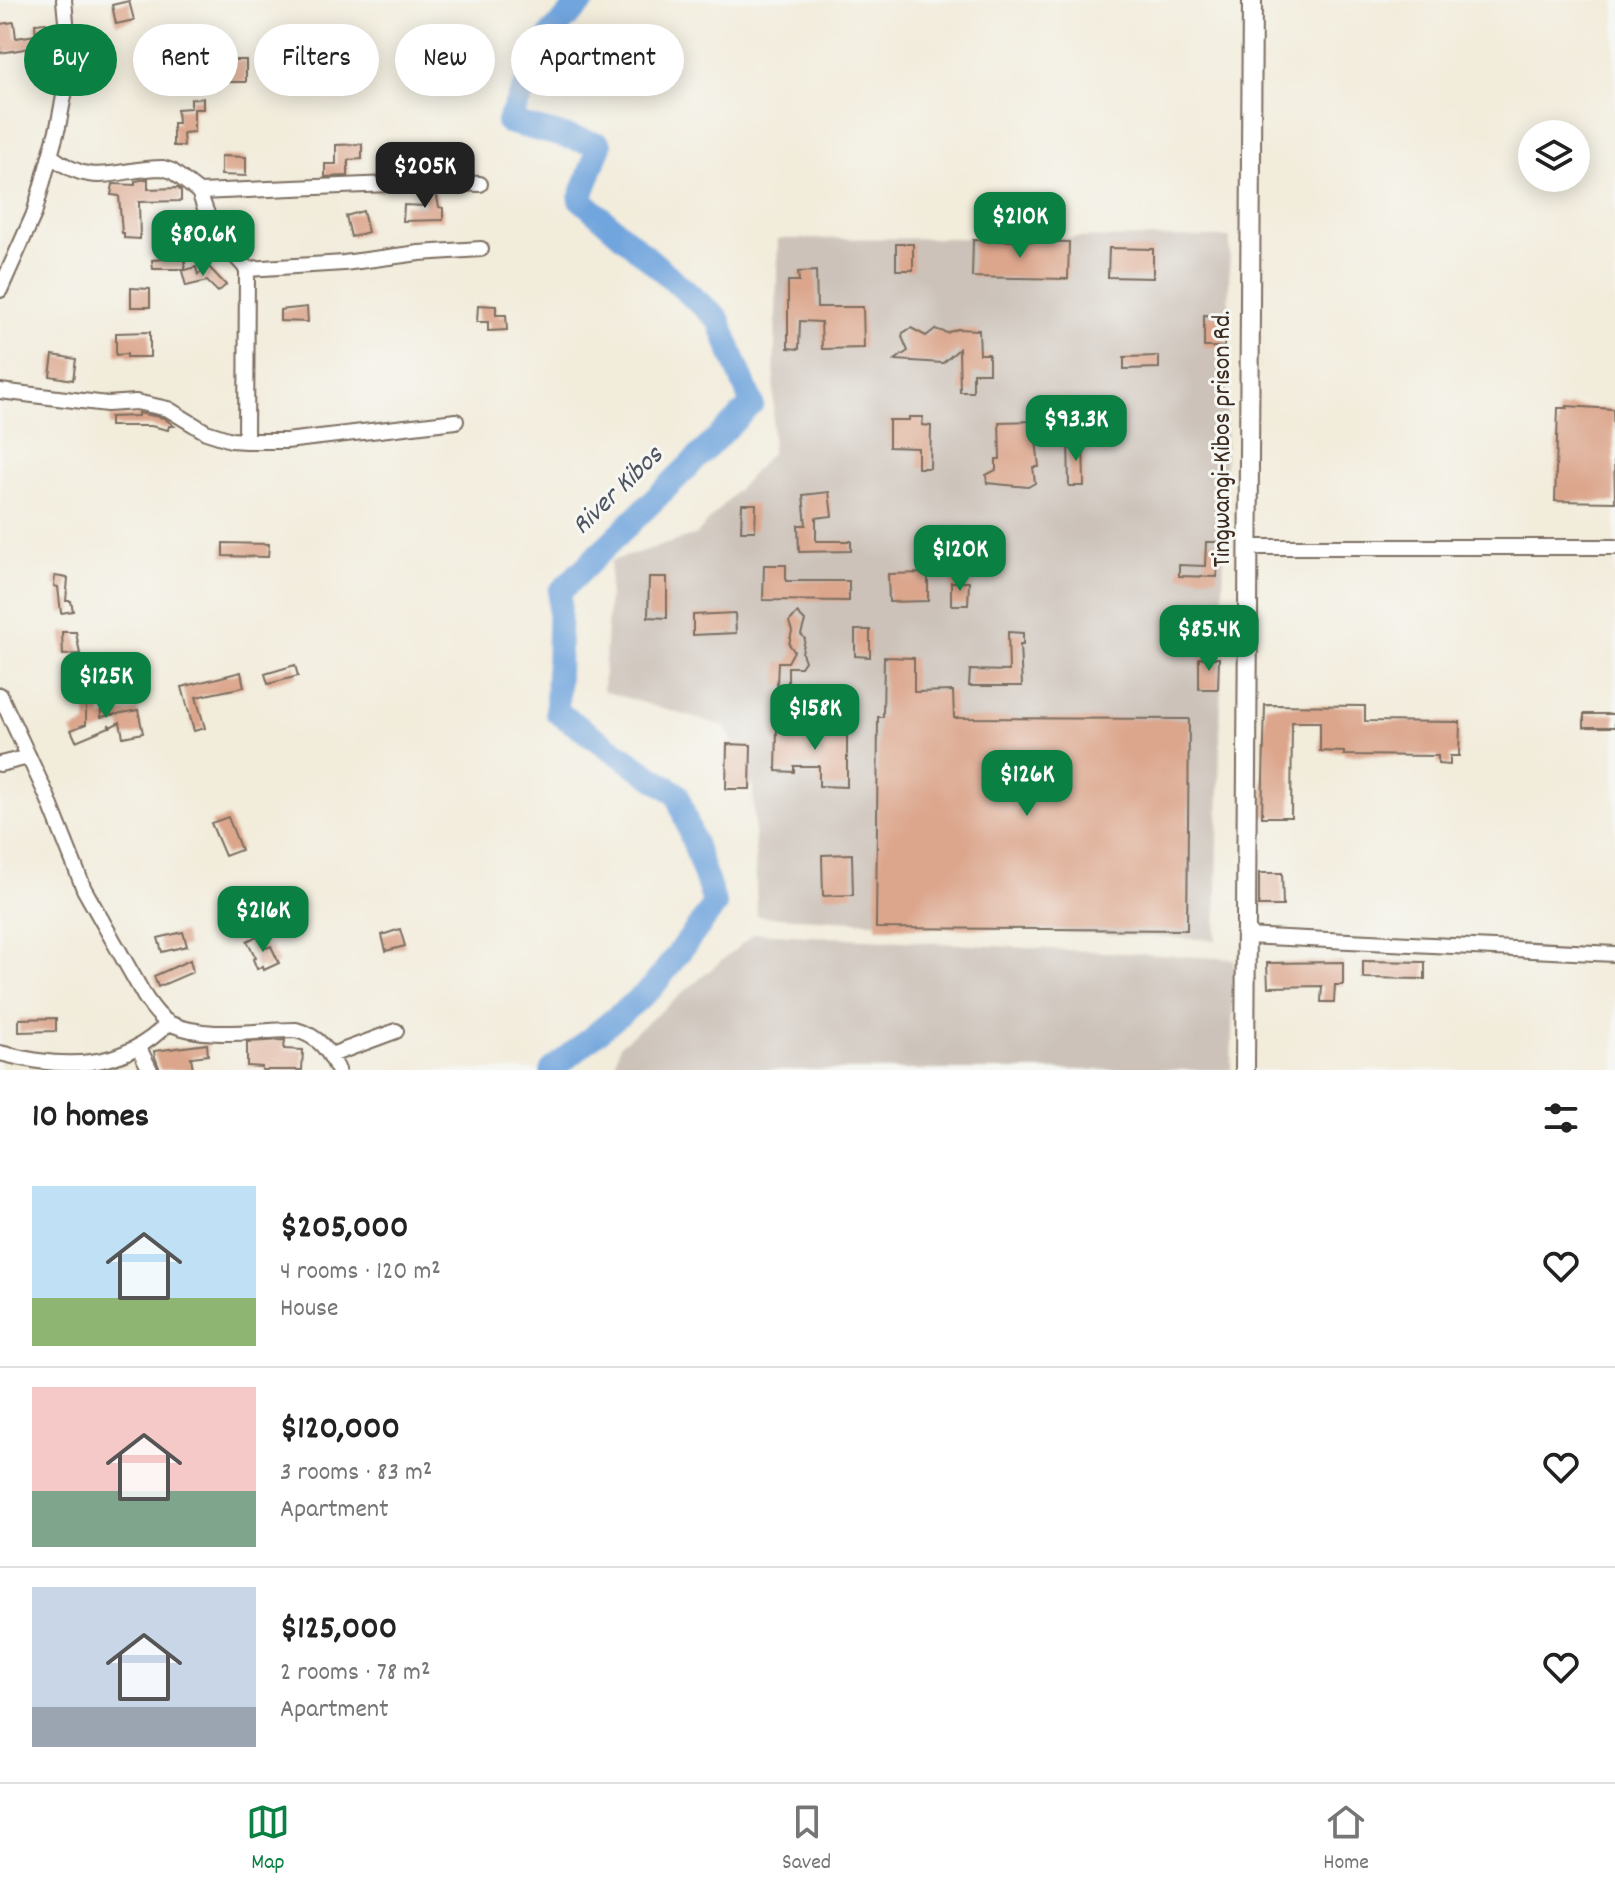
<!DOCTYPE html>
<meta charset="utf-8">
<style>
:root{--surface:#fff;--page:#f6f6f6;--text:#222;--muted:#767676;--line:#e0e0e0;--accent:#0b8043}
body{margin:0;font-family:Dekko,sans-serif;background:var(--page);color:var(--text);height:100vh;display:flex;flex-direction:column;font-size:30px;white-space:nowrap}
*{box-sizing:border-box;margin:0}
p{font-size:26px;color:var(--muted)}
.icon{flex:none;width:44px;height:44px;fill:none;stroke:currentColor;stroke-width:2;stroke-linecap:round;stroke-linejoin:round}
.map{position:relative;height:1070px;overflow:hidden}
.details{display:flex;flex-direction:column;background:var(--surface);flex:1}
.details>*{flex:none}
.hud{position:absolute;left:24px;top:24px;width:800px;height:72px;display:flex;gap:16px}
.buttons{position:absolute;left:1518px;top:120px;display:grid;gap:16px}
.buttons a{display:grid;place-items:center;width:72px;height:72px;border-radius:50%;background:var(--surface);box-shadow:0 4px 20px #0003;font-size:40px}
.price{position:absolute;translate:-50% -68px;padding:0 18px;border-radius:16px;background:var(--accent);color:#fff;font-size:26px;line-height:52px;filter:drop-shadow(0 2px 4px #0008)}
.price::after{content:'';position:absolute;left:50%;top:48px;width:24px;height:18px;margin-left:-12px;background:inherit;clip-path:polygon(0 0,100% 0,50% 100%)}
.price.on{background:#222;color:#fff}
ul{padding:0;list-style:none}
li{display:flex;align-items:center;gap:24px;height:200px;padding:0 32px}
li+li{border-top:2px solid var(--line)}
li span{display:grid;place-items:center;flex:none;width:224px;height:160px;border-radius:0px;color:#555}
li>.icon{margin-inline-start:auto}
span .icon{width:96px;height:96px;fill:#fffc;stroke-width:1}
li b{font-size:34px}
h2{display:flex;justify-content:space-between;align-items:center;height:96px;padding:0 32px;font-size:34px}
.chip{padding:0 28px;border-radius:36px;background:var(--surface);box-shadow:0 4px 20px #0003;font-size:28px;line-height:72px}
.chip.on{background:var(--accent);color:#fff}
.menu{display:flex;justify-content:space-around;align-items:center;height:112px;border-top:2px solid var(--line);background:var(--surface);font-size:22px;color:var(--muted)}
.menu a{display:grid;justify-items:center;gap:4px}
.menu .on{color:var(--accent)}
.map>svg:first-child{display:block}
.industrial{fill:#ccc2b9}
.lines{fill:none;stroke-linecap:round;stroke-linejoin:round}
.river{stroke:#71a5dd;stroke-width:24}
.building{fill:#dca68c}
.minor-casing{stroke:#7b6e60;stroke-width:18}
.tertiary-casing{stroke:#7b6e60;stroke-width:22}
.minor{stroke:#fff;stroke-width:14}
.tertiary{stroke:#fff;stroke-width:18}
.labels{text-anchor:middle;dominant-baseline:central;stroke-width:6;stroke-linejoin:round;paint-order:stroke}
.street-label{font-size:26px;fill:#3b2a1e;stroke:#f6f6f2}
.water-label{font-size:28px;font-style:italic;fill:#4e5561;stroke:#f6f6f2}
</style>
<div class="map">
<svg width="1615" height="1070" viewBox="0 0 1615 1070">
<rect width="100%" height="100%" fill="#f6f6f2"/>
<filter id="ink" filterUnits="userSpaceOnUse"><feTurbulence type="fractalNoise" baseFrequency=".0125" numOctaves="2"/><feDisplacementMap in="SourceGraphic" scale="16" xChannelSelector="R" yChannelSelector="G"/><feConvolveMatrix kernelMatrix="1 2 1 2 8 2 1 2 1" color-interpolation-filters="sRGB"/></filter>
<filter id="wash" filterUnits="userSpaceOnUse"><feTurbulence type="fractalNoise" baseFrequency=".006" numOctaves="4" result="noise"/><feDisplacementMap in="SourceGraphic" scale="32" xChannelSelector="R" yChannelSelector="G"/><feGaussianBlur stdDeviation="1.8" result="paint"/><feColorMatrix in="noise" values="0 0 0 0 0 0 0 0 0 0 0 0 0 0 0 0 0 1.4 0 .05"/><feComposite in="paint" operator="in"/></filter>
<g filter="url(#wash)">
<rect width="100%" height="100%" fill="#f2ecdb"/>
<path class="industrial" d="M1230 237 1216 940 757 916 753 786 725 727 603 691 611 561 696 535 772 452 778 239Z
M755 933 1234 959 1231 1070H613L620 1045Z"/>
<g class="lines">
<path class="river" d="M552 1070 652 988 715 905 677 794 557 712 560 592 752 404 718 319 580 199 600 145 508 122 551 34 584 0"/>
</g>
<g id="blocks">
<path class="building" d="M129 1 134 20 116 24 112 5Z
M14 22 16 38 36 35 35 24 46 23 49 45 0 53V24Z
M229 60H246V82H230Z
M203 98V109H194V132L183 133 184 146H173V123H178L177 109 191 108V99Z
M362 144V159L348 160V176L325 177V164H336V145Z
M221 156 246 157V176L221 175Z
M148 179V189L178 188 181 191V201L139 202 140 239 124 238V233H122L119 196 111 195 113 184 135 185V181Z
M436 192 439 207 443 208V220L403 221 404 205 425 206 422 193Z
M363 211 368 232 351 237 346 216Z
M165 239H177V258H185V269H153L152 260 165 259Z
M973 240 1069 242 1068 279 972 277Z
M896 244H913V270H896Z
M1109 248 1153 249V278L1108 277Z
M208 266 226 285 218 292 207 281 186 286 182 271 196 267 198 275Z
M816 271 817 307H863L864 348 822 349 821 322 800 321 799 349 788 348V281H799L798 272Z
M131 288 150 289V307H131Z
M478 305 496 306V315H506L507 330 488 331V322H477Z
M307 307 308 322 280 321V310Z
M1204 315 1225 316 1224 347H1204Z
M911 328 926 336 935 329 947 333 957 329 979 330 980 354H989V373H973V392H960L959 349 943 363 895 360 908 351 902 337 903 333Z
M150 332V357H127V354L116 355V333Z
M53 355 76 359 73 380 50 376Z
M1159 356V368L1124 369V357Z
M1567 406 1613 409 1615 502 1555 501 1558 408H1567Z
M138 413 164 418 174 426H169L168 430 151 426H110V417L138 416Z
M909 417H923L922 425 931 426 930 468H918V448L889 447V420H909Z
M1034 421 1039 467H1033L1035 483 1028 487 987 483 986 475 996 470V459H1000L999 422Z
M1068 440H1083L1084 486H1069Z
M829 492 832 516 816 518V541H851V551L799 552 798 525H806L803 495Z
M742 504H756L755 531H741Z
M1206 542H1218L1217 577 1179 576V565L1205 566Z
M223 543 269 544 268 557 223 556Z
M764 565H786V581H849V601L763 600Z
M928 573V601L889 602 888 574Z
M55 576 68 578 66 601H71L73 611 61 613 58 587 54 586Z
M649 577H667V618L648 617Z
M951 582H969L968 605H951Z
M735 613 736 633 693 635V615Z
M797 613 805 621 801 634 805 639 802 653 805 661 801 667H788V685H777L778 662H788L794 651 789 644 792 631 789 622Z
M855 630H870V657L855 656Z
M62 632H76L80 654 63 655Z
M1008 632 1023 633V645H1020L1022 686H969L970 670 1009 671Z
M884 657 914 658V692L953 691 954 718 1189 719 1187 930 876 928 878 717H883Z
M1199 658H1219L1218 689H1199Z
M295 665 298 676 268 684 265 674Z
M241 672 244 687 196 697 205 728 194 731 182 687Z
M86 692H101V717L138 710 143 733 123 737 120 722 110 727 109 724V727L76 741 71 730 86 724Z
M1265 705 1365 706V721L1460 722 1459 756H1450V765L1438 764V756L1344 755V752L1320 751V722H1292L1291 817H1262Z
M1584 714H1615V727H1584Z
M796 726H847V787L819 786V766H794V772L776 771 777 729 796 730Z
M727 744 751 745 750 789H726Z
M228 817 241 850 225 856 211 823Z
M852 854 853 895 823 896 822 855Z
M1259 873H1282L1283 906H1259Z
M400 929 405 946 386 951 382 935Z
M183 932 187 946 162 952 158 938Z
M259 935 266 948 271 946 279 963 264 970 263 966 257 969 253 959 256 958 247 941Z
M190 960 193 972 158 987 154 976Z
M1363 961 1425 962V979L1363 978Z
M1343 962V985H1335L1334 1002H1321L1322 986 1268 987 1267 963Z
M56 1018V1031L19 1032V1019Z
M285 1040 284 1049 303 1050 302 1070H262V1067L247 1066V1042Z
M207 1044 208 1055 191 1057 193 1070H160L155 1057 154 1051Z"/>
</g>
</g>
<g filter="url(#ink)">
<use href="#blocks" fill-opacity="0" stroke="#7b6e60" stroke-width="2"/>
<g class="lines">
<defs>
<path id="minor" d="M51 156C95 190 115 168 163 168L172 171 199 192 438 182 480 184
M199 192 214 233 247 269 246 441
M247 269 344 263 419 253 481 249
M0 290 34 214 58 127 70 65 64 0
M0 391 107 404 136 402 168 409 206 432 231 440 246 441H286L456 421
M1248 547H1615
M0 695 47 796 84 889 145 997C152 1007 160 1019 171 1024 208 1040 257 1030 296 1030 318 1036 328 1049 338 1070
M0 764 29 757
M1245 936 1615 954
M141 1052 150 1070
M0 1053C64 1070 123 1070 168 1023
M331 1055 396 1031"/>
<path id="tertiary" d="M1245 1070 1252 0"/>
</defs>
<use href="#minor" class="minor-casing"/>
<use href="#tertiary" class="tertiary-casing"/>
<use href="#minor" class="minor"/>
<use href="#tertiary" class="tertiary"/>
</g>
</g>
<g class="labels">
<g class="street-label">
<text transform="translate(1223 439) rotate(-90)">Tingwangi-Kibos prison Rd.</text>
</g>
<g class="water-label">
<text transform="translate(619 492) rotate(-44)">River Kibos</text>
</g>
</g>
</svg>
<div class="buttons">
<a><svg class="icon" aria-label="layers" viewBox="0 0 24 24"><path d="M12 4l9 5-9 5-9-5zM3 14l9 5 9-5"/></svg></a>
</div>
<b class="price on" style="left:425px;top:210px">$205K</b>
<b class="price" style="left:1020px;top:260px">$210K</b>
<b class="price" style="left:203px;top:278px">$80.6K</b>
<b class="price" style="left:1076px;top:463px">$93.3K</b>
<b class="price" style="left:960px;top:593px">$120K</b>
<b class="price" style="left:1209px;top:673px">$85.4K</b>
<b class="price" style="left:106px;top:720px">$125K</b>
<b class="price" style="left:815px;top:752px">$158K</b>
<b class="price" style="left:1027px;top:818px">$126K</b>
<b class="price" style="left:263px;top:954px">$216K</b>
<div class="hud">
<a class="chip on">Buy</a>
<a class="chip">Rent</a>
<a class="chip">Filters</a>
<a class="chip">New</a>
<a class="chip">Apartment</a>
</div>
</div>
<section class="details">
<h2>10 homes<svg class="icon" aria-label="filters" viewBox="0 0 24 24"><path d="M4 7h16M4 17h16"/><circle cx="9" cy="7" r="2"/><circle cx="15" cy="17" r="2"/></svg></h2>
<ul>
<li><span style="background:linear-gradient(#bfe0f5 70%,#8fb573 0)"><svg class="icon" aria-label="home" viewBox="0 0 24 24"><path d="M3 11l9-7 9 7M6 9v11h12V9"/></svg></span><div><b>$205,000</b><p>4 rooms · 120 m²</p><p>House</p></div><svg class="icon" aria-label="heart" viewBox="0 0 24 24"><path d="M12 20l-8-8c-3-5 5-10 8-4 3-6 11-1 8 4z"/></svg></li>
<li><span style="background:linear-gradient(#f6c9c9 65%,#7fa58c 0)"><svg class="icon" aria-label="home" viewBox="0 0 24 24"><path d="M3 11l9-7 9 7M6 9v11h12V9"/></svg></span><div><b>$120,000</b><p>3 rooms · 83 m²</p><p>Apartment</p></div><svg class="icon" aria-label="heart" viewBox="0 0 24 24"><path d="M12 20l-8-8c-3-5 5-10 8-4 3-6 11-1 8 4z"/></svg></li>
<li><span style="background:linear-gradient(#c9d6e8 75%,#9aa5b1 0)"><svg class="icon" aria-label="home" viewBox="0 0 24 24"><path d="M3 11l9-7 9 7M6 9v11h12V9"/></svg></span><div><b>$125,000</b><p>2 rooms · 78 m²</p><p>Apartment</p></div><svg class="icon" aria-label="heart" viewBox="0 0 24 24"><path d="M12 20l-8-8c-3-5 5-10 8-4 3-6 11-1 8 4z"/></svg></li>
</ul>
</section>
<nav class="menu">
<a class="on"><svg class="icon" aria-label="map" viewBox="0 0 24 24"><path d="M3 6l6-2 6 2 6-2v14l-6 2-6-2-6 2zM9 4v14M15 6v14"/></svg>Map</a>
<a><svg class="icon" aria-label="saved" viewBox="0 0 24 24"><path d="M7 4h10v16l-5-4-5 4z"/></svg>Saved</a>
<a><svg class="icon" aria-label="home" viewBox="0 0 24 24"><path d="M3 11l9-7 9 7M6 9v11h12V9"/></svg>Home</a>
</nav>
